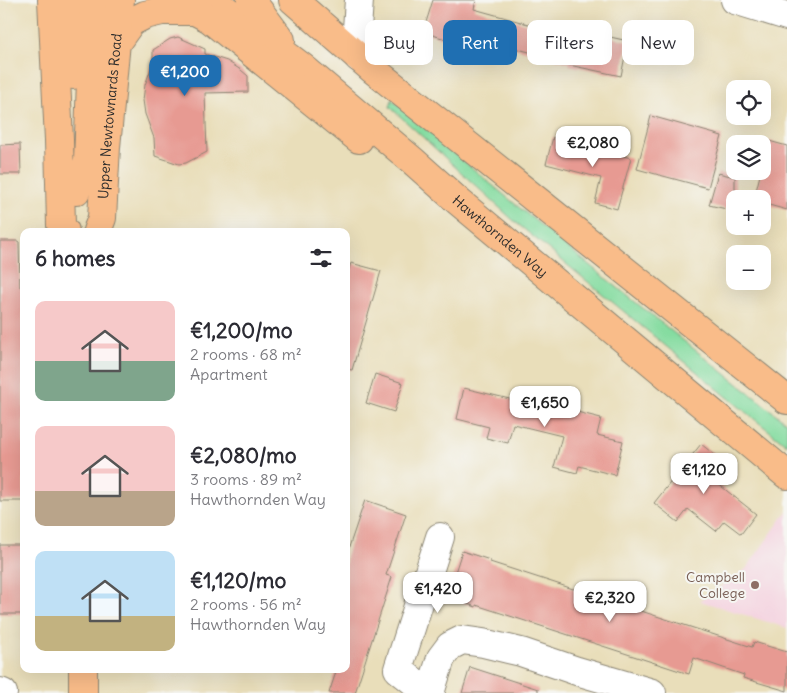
<!DOCTYPE html>
<meta charset="utf-8">
<style>
:root{--surface:#fff;--page:#f2f2f3;--text:#2b2b33;--muted:#7c7c81;--accent:#1f6fb2}
body{margin:0;font-family:Delius,sans-serif;background:var(--page);color:var(--text);height:100vh;display:flex;flex-direction:column;font-size:19px;white-space:nowrap}
*{box-sizing:border-box;margin:0}
p{font-size:16px;color:var(--muted)}
.icon{flex:none;width:28px;height:28px;fill:none;stroke:currentColor;stroke-width:2;stroke-linecap:round;stroke-linejoin:round}
.map{position:relative;flex:1;overflow:hidden}
.panel{position:absolute;left:20px;top:228px;width:330px;height:445px;display:flex;flex-direction:column;background:var(--surface);border-radius:10px;box-shadow:0 5px 20px #0002}
.panel>*{flex:none}
.banner{position:absolute;left:365px;top:20px;width:346px;height:45px;display:flex;gap:10px}
.buttons{position:absolute;left:726px;top:80px;display:grid;gap:10px}
.buttons a{display:grid;place-items:center;width:45px;height:45px;border-radius:10px;background:var(--surface);box-shadow:0 5px 20px #0002;font-size:25px}
.price{position:absolute;translate:-50% -42px;padding:0 11px;border-radius:10px;background:#fff;color:#222;font-size:16px;line-height:32px;filter:drop-shadow(0 1px 2px #0008)}
.price::after{content:'';position:absolute;left:50%;top:30px;width:15px;height:11px;margin-left:-8px;background:inherit;clip-path:polygon(0 0,100% 0,50% 100%)}
.price.active{background:var(--accent);color:#fff}
ul{padding:0;list-style:none}
li{display:flex;align-items:center;gap:15px;height:125px;padding:0 15px}
li span{display:grid;place-items:center;flex:none;width:140px;height:100px;border-radius:10px;color:#555}
li>.icon{margin-inline-start:auto}
span .icon{width:60px;height:60px;fill:#fffc;stroke-width:1}
li b{font-size:21px}
h2{display:flex;justify-content:space-between;align-items:center;height:60px;padding:0 15px;font-size:21px}
.tag{padding:0 18px;border-radius:10px;background:var(--surface);box-shadow:0 5px 20px #0002;font-size:18px;line-height:45px}
.tag.active{background:var(--accent);color:#fff}
.map>svg:first-child{display:block}
.built{fill:#f4cfde}
.green{fill:#85dca0;stroke:#588466}
.building{fill:#e79a92}
.lines{fill:none;stroke-linecap:round;stroke-linejoin:round}
.minor-casing{stroke:#8a8472;stroke-width:30}
.highway-casing{stroke:#8a8472;stroke-width:30}
.minor{stroke:#fff;stroke-width:28}
.highway{stroke:#f9bc89;stroke-width:28}
.education-dot{fill:#8d6e63;stroke:#f6f6f2;stroke-width:2}
.labels{text-anchor:middle;dominant-baseline:central;stroke-width:4;stroke-linejoin:round;paint-order:stroke}
.street-label{font-size:14px;fill:#2b2b2b;stroke:#f6f6f2}
.education-label{font-size:14px;fill:#785e54;stroke:#f6f6f2;text-anchor:end}
</style>
<div class="map">
<svg width="787" height="693" viewBox="0 0 787 693">
<rect width="100%" height="100%" fill="#f6f6f2"/>
<filter id="ink" filterUnits="userSpaceOnUse"><feTurbulence type="fractalNoise" baseFrequency=".02" numOctaves="2"/><feDisplacementMap in="SourceGraphic" scale="10" xChannelSelector="R" yChannelSelector="G"/><feConvolveMatrix kernelMatrix="1 2 1 2 8 2 1 2 1" color-interpolation-filters="sRGB"/></filter>
<filter id="wash" filterUnits="userSpaceOnUse"><feTurbulence type="fractalNoise" baseFrequency=".0096" numOctaves="4" result="noise"/><feDisplacementMap in="SourceGraphic" scale="20" xChannelSelector="R" yChannelSelector="G"/><feGaussianBlur stdDeviation="1.12" result="paint"/><feColorMatrix in="noise" values="0 0 0 0 0 0 0 0 0 0 0 0 0 0 0 0 0 1.4 0 .05"/><feComposite in="paint" operator="in"/></filter>
<g filter="url(#wash)">
<rect width="100%" height="100%" fill="#e9deba"/>
<path class="built" d="M787 511V628L700 601 746 569Z"/>
<path class="green" d="M392 99C520 212 654 317 787 423V445L748 414 513 220 390 107Z"/>
<g id="blocks">
<path class="building" d="M433 0H476L474 9 546 29 544 33 586 42 588 32 628 41 621 76 569 65 570 63 455 32 452 41 423 32Z
M178 37 205 49V54L227 61 241 70 248 76V92L205 93 207 152 186 163 179 164 155 156 154 138 145 114 143 100 145 85 153 63V50L170 39Z
M651 116 722 136 708 188 637 169Z
M553 137 631 158 617 209 595 203 601 178 546 164Z
M769 141 787 146V210L762 203V199H754L761 171H762Z
M20 144 21 174H0V145Z
M718 173 735 177V211L709 205Z
M0 241H19L20 287H23L24 501H0Z
M351 263 381 271 352 370 346 369V278Z
M375 374 403 383 394 412 366 403Z
M464 388 522 402 524 393 570 405 569 410 601 418 597 435 623 441 615 475 579 466 577 473 554 467 562 436 513 424 508 443 486 438 489 427 457 419Z
M701 444 725 463 712 479 756 514 741 534 724 521 716 531 688 509 678 522 654 503Z
M365 500 406 514 386 575 392 577 355 693H329L337 669H346V556Z
M0 545H22V614H0Z
M462 551 490 560V562L752 647 754 642 787 652V691L743 678 744 675 694 658 689 674 476 605V607L447 597Z
M470 667 538 689V693H462Z"/>
</g>
</g>
<g filter="url(#ink)">
<use href="#blocks" fill-opacity="0" stroke="#8a8472" stroke-width="1"/>
<g class="lines">
<defs>
<path id="minor" d="M735 0 787 16
M359 58 357 29 359 0
M0 692 3 693
M428 693 398 669 440 537
M430 693 441 658 450 646 462 640 483 643 521 652 577 671 652 693"/>
<g id="highway">
<path d="M52 0 59 140 61 226 65 231"/>
<path id="s1" d="M213 0 302 67 413 161 459 202 787 475"/>
<path d="M251 0 281 40"/>
<path d="M293 0 371 68 787 400"/>
<path d="M116 43 131 22 145 15 162 11H195L210 19 359 139"/>
<path d="M73 75V0"/>
<path d="M76 191 88 161 94 0"/>
<path id="s2" d="M97 231 102 218 106 147 120 0"/>
<path d="M83 693V669"/>
</g>
</defs>
<use href="#minor" class="minor-casing"/>
<use href="#highway" class="highway-casing"/>
<use href="#minor" class="minor"/>
<use href="#highway" class="highway"/>
</g>
</g>
<circle class="education-dot" cx="755" cy="585" r="5"/>
<g class="labels">
<g class="street-label">
<text stroke="none"><textPath href="#s2" startOffset="116">Upper Newtownards Road</textPath></text>
<text stroke="none"><textPath href="#s1" startOffset="372">Hawthornden Way</textPath></text>
</g>
<g class="education-label">
<text x="745" y="577">Campbell<tspan x="745" dy="16">College</tspan></text>
</g>
</g>
</svg>
<div class="buttons">
<a><svg class="icon" aria-label="locate" viewBox="0 0 24 24"><circle cx="12" cy="12" r="6"/><path d="M12 2v4M12 18v4M2 12h4M18 12h4"/></svg></a>
<a><svg class="icon" aria-label="layers" viewBox="0 0 24 24"><path d="M12 4l9 5-9 5-9-5zM3 14l9 5 9-5"/></svg></a>
<a>+</a>
<a>−</a>
</div>
<b class="price active" style="left:185px;top:97px">€1,200</b>
<b class="price" style="left:593px;top:168px">€2,080</b>
<b class="price" style="left:545px;top:428px">€1,650</b>
<b class="price" style="left:704px;top:495px">€1,120</b>
<b class="price" style="left:438px;top:614px">€1,420</b>
<b class="price" style="left:610px;top:623px">€2,320</b>
<div class="banner">
<a class="tag">Buy</a>
<a class="tag active">Rent</a>
<a class="tag">Filters</a>
<a class="tag">New</a>
</div>
<section class="panel">
<h2>6 homes<svg class="icon" aria-label="filters" viewBox="0 0 24 24"><path d="M4 7h16M4 17h16"/><circle cx="9" cy="7" r="2"/><circle cx="15" cy="17" r="2"/></svg></h2>
<ul>
<li><span style="background:linear-gradient(#f6c9c9 60%,#7fa58c 0)"><svg class="icon" aria-label="home" viewBox="0 0 24 24"><path d="M3 11l9-7 9 7M6 9v11h12V9"/></svg></span><div><b>€1,200/mo</b><p>2 rooms · 68 m²</p><p>Apartment</p></div></li>
<li><span style="background:linear-gradient(#f6c9c9 65%,#b9a48a 0)"><svg class="icon" aria-label="home" viewBox="0 0 24 24"><path d="M3 11l9-7 9 7M6 9v11h12V9"/></svg></span><div><b>€2,080/mo</b><p>3 rooms · 89 m²</p><p>Hawthornden Way</p></div></li>
<li><span style="background:linear-gradient(#bfe0f5 65%,#c2b280 0)"><svg class="icon" aria-label="home" viewBox="0 0 24 24"><path d="M3 11l9-7 9 7M6 9v11h12V9"/></svg></span><div><b>€1,120/mo</b><p>2 rooms · 56 m²</p><p>Hawthornden Way</p></div></li>
</ul>
</section>
</div>
